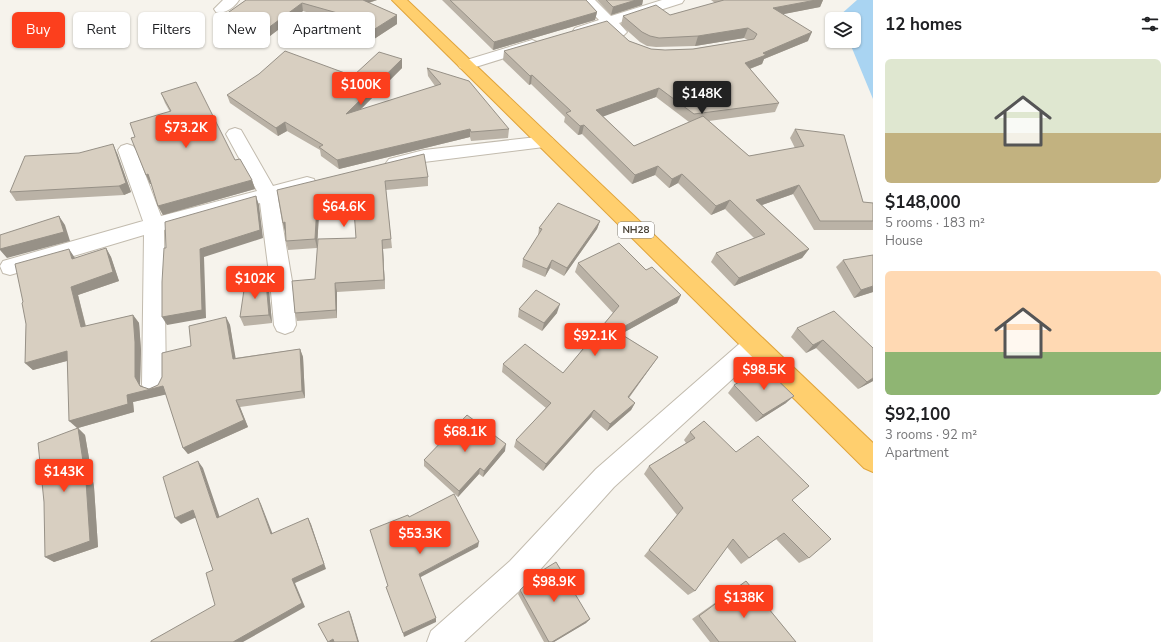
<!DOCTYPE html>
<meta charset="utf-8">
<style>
:root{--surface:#fff;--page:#f2f2f2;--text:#202124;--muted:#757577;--accent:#fc3f1d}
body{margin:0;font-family:"Nunito Sans",sans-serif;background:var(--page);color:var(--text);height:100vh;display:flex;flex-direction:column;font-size:15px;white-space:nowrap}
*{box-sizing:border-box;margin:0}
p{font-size:13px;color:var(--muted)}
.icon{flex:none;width:22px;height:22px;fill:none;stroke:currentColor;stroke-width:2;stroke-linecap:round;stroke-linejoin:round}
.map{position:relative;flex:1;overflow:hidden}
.side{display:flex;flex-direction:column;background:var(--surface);width:300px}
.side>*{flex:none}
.hud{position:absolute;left:12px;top:12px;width:380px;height:36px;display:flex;gap:8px}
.controls{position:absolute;left:825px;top:12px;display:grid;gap:8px}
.controls a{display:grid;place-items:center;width:36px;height:36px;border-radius:6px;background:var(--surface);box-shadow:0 1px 3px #0004;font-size:20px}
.price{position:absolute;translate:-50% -34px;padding:0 9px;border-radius:4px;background:var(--accent);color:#fff;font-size:13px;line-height:26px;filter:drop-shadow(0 1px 2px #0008)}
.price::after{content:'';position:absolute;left:50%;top:24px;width:12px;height:9px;margin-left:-6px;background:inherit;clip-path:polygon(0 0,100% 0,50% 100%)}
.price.active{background:#222;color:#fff}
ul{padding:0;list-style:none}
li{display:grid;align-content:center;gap:8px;height:212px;padding:0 12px}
li span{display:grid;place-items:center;height:124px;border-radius:6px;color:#555}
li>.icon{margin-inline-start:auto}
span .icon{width:72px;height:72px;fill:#fffc;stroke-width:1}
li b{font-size:17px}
h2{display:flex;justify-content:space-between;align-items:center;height:48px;padding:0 12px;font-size:17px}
.chip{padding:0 14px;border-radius:6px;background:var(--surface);box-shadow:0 1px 3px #0004;font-size:14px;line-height:36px}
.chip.active{background:var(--accent);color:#fff}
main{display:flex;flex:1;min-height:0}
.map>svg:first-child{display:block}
.water{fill:#a9d4f2}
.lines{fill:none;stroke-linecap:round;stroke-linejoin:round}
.street-casing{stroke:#c2bbae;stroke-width:2}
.highway-casing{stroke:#e0a43c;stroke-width:2}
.street{fill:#fff;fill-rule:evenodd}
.highway{fill:#ffcf6e;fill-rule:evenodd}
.wall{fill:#bab2a6;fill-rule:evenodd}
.shaded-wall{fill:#979187}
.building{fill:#d8cfc1;stroke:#979187}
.labels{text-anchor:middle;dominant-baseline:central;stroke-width:3;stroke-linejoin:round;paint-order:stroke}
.shield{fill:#fff;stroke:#817c74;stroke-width:1}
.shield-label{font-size:10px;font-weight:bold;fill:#4b4439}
</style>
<main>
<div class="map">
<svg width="873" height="642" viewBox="0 0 873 642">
<rect width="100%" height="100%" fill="#f6f3ec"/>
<path class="water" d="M857 0H873V99L849 41H854V19H840L839 16Z"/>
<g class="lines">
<defs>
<path id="street" d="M223 0H239C234 8 225 14 216 12L214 9Z
M580 0H595L611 16 662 0H684L682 3 619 23 627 32 624 35C615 37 612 34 606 27L580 35 575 34 573 31 575 28 599 20Z
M532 40 537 42 540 45 537 48 466 70 460 68 458 65 460 62Z
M235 128 241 130 273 186 307 177 314 179 316 184 314 189 278 198 292 281 296 325 293 331 285 334 277 331 274 325 270 281 260 203 164 230 166 385 162 392 154 395 146 392 142 385 144 235 10 275 3 273 0 266 3 261 143 221 118 150 121 146 127 144 133 146 136 150 161 216 257 191 226 134 229 130Z
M546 136 552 138 555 142 552 146 424 162 395 169 389 167 386 163 389 159 424 150Z
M754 336 762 338 765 345 762 352 614 487 530 581 464 642H427L431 631 510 561 596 469 746 338Z"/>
<path id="highway" d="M392 0H407L873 443V472L864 468Z"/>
</defs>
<use href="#street" class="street-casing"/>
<use href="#highway" class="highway-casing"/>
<use href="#street" class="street"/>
<use href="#highway" class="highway"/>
</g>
<path class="wall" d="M246 0H377L369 3 397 15V24L371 41 336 28 335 21 303 11 262 42 222 27 219 19Z
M442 0H586L597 12 595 20 493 50Z
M597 0H643L642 5 611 15Z
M711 0H823L820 7 783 14 808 41 764 59 762 64 750 69 779 103 775 112 709 121 749 156 795 148 790 138 795 129 863 202 873 203V230H814L793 194 762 205 809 249 802 258 734 286 711 262 716 253 754 238 725 209 711 215 678 183 669 188 655 175 632 184 582 134 578 135 564 122 565 117 531 84 529 85 503 60 504 51 629 41 651 49 665 50 693 49 748 40 744 38 695 46 656 47 647 46 640 42 621 25 623 16 670 15 715 3ZM656 97 689 122 634 146 603 116Z
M402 59V68L360 110 435 86 428 76 427 68 509 129 508 138 471 141 470 137 339 169 321 156 320 150 287 131 278 136 230 103 227 95 353 76Z
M161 93 235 160 252 180 255 189 163 215 158 206 151 184H150L135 137 170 112 165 103Z
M117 153 131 192 124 195 16 201 10 192Z
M428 177V186L386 190 392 248 383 249 385 289 337 292V318L297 321 295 313 315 279 356 238 354 205 319 213 317 248 288 250 286 241 285 231 283 223 277 190Z
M600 221 597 229 564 276 550 268 545 277 522 267 523 259 538 236 539 228Z
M106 248 111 257 119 281 78 295 86 326 133 315 139 323 141 350 140 385 141 386 149 389 158 385 191 346 226 317 230 325 235 358 300 349 303 357 305 398 240 407 248 427 188 454 183 448 166 394 133 402 134 412 78 428 85 435 94 487 98 547 54 562 45 557 77 428 67 361 33 370 25 363 26 324 23 302 75 258Z
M843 260 873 292 854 298 836 267Z
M578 263 646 270 681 295 677 303 621 334 658 357 653 364 629 398 635 403 631 410 607 431 591 417 543 471 514 447 516 440 546 408 502 372 503 364 563 373 613 313 575 272Z
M266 282 269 290 272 323 244 326 240 317Z
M519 309 557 313 542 331 518 317Z
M797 328 873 348V381L858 389 816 348 806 353 791 337Z
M734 385 786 403 756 422 728 393Z
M690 432 736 452 792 500 809 558 799 563 776 539 741 564 727 547 695 591 688 595 644 556 677 515 644 474 649 466 686 443 684 440Z
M505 451 483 477 479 474 458 497 424 466V460Z
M746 581 796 642H710L692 619 739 586Z
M520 590 590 619 586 623 554 642H544L518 594Z"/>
<path class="shaded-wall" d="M357 0H377L358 6Z
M636 0H643L642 5 611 15 613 7Z
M816 0H823L820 7 769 17 773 8Z
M302 3 303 11 262 42 260 34Z
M597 12 595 20 493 50 494 42Z
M397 15V24L371 41 370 32Z
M748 28 744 38 695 46 698 36Z
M812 32 808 41 764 59 762 64 741 72 745 63 763 53Z
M402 59V68L347 123 346 114Z
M532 75 531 84 529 85 530 76Z
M659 88 656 97 594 120 596 110Z
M285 122 287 131 278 136 276 128Z
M584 125 582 134 578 135 580 126Z
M470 129V137L339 169 337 160Z
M113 144 117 153 131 192 124 195 119 186Z
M658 166 655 175 632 184 635 175Z
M148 174 152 184H150L146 175Z
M682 174 678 183 669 188 672 179Z
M252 180 255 189 163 215 158 206Z
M799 185 793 194 751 209 756 200Z
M256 196 259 205 263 238 204 257 206 318 167 325 162 317 200 249Z
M353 196 355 205 319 213 317 248 315 239 317 204Z
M730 200 725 209 711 215 716 206Z
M59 216 65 225 70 241 7 258 0 250V249Z
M600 221 597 229 564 276 567 268Z
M285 222V232L283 223Z
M382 240 383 249 385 289 384 280Z
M106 248 111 257 119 281 78 295 88 336 81 327 71 287Z
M69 249 75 258 78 268 72 259Z
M809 249 802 258 734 286 739 278Z
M552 260 550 268 545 277 547 269Z
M266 282 269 290 272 323 269 315Z
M335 283 337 292V318L336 310Z
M873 286V292L854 298 861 290Z
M681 295 677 303 612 339 616 331Z
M560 304 557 313 542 331 544 323Z
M133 315 139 323 141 350 140 385 144 391 163 386 168 394 133 402 134 412 78 428 85 435 94 487 98 547 54 562 45 557 77 428 69 421 127 395 140 386 135 377Z
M226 317 230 325 237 366 233 359Z
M823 340 816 348 806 353 813 345Z
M300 349 303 357 305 398 302 391Z
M67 351 74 359 33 370 25 363Z
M658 357 653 364 624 404 628 397Z
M873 378V381L858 389 867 382Z
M794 396 786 403 756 422 763 415Z
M236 400 240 407 248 427 188 454 183 448Z
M635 403 631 410 607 431 610 424Z
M594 410 591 417 543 471 546 464Z
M506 444 505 451 483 477 484 471Z
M198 461 203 468 222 524 217 518Z
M480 468 479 474 458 497 459 491Z
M258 498 261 504 275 540 271 534Z
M193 510 199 516 181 524 175 518Z
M308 518 311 524 326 569 295 583 305 607 243 642H233L292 579Z
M479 542 478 547 419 578V574Z
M349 611 351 615 359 642H358Z
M436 618V622L404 637 403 633Z
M590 619 586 623 554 642H552Z
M333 639 336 642H328Z"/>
<path class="building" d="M246 0H363L397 15 370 32 335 20 341 14 302 3 260 34 219 19Z
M450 0H586L597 12 494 42Z
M606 0H636L613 7Z
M724 0H816L773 8 812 32 763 53 766 55 745 63 779 103 694 114 659 88 596 110 634 146 703 116 749 156 804 146 795 129 844 135 863 202 873 203V221H820L799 185 756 200 809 249 739 278 716 253 765 234 730 200 716 206 682 174 672 179 658 166 635 175 584 125 580 126 566 113 571 111 532 75 530 76 504 51 607 21 629 41 651 49 665 50 693 49 754 39 757 34 748 28 698 36 659 38 650 36 642 32 623 16 656 5 670 15Z
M285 51 353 76 379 52 402 59 346 114 441 84 427 68 469 81 509 129 471 132 470 129 337 160 319 147 323 145 285 122 276 128 227 95 259 74Z
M196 82 235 160 240 159 252 180 158 206 150 180 148 174 146 175 131 138 135 137 130 123 171 111 161 93Z
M113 144 126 183 119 186 10 192 25 156 79 153Z
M424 154 428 177 385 181 391 239 382 240 384 280 335 283 336 310 295 313 292 281 315 279 318 239 356 238 353 196 317 204 315 239 286 241 285 222 283 223 277 190Z
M256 196 260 230 200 249 202 310 162 317V282L164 248H166L165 222Z
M558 203 600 221 567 268 552 260 547 269 523 259 542 229 539 228Z
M59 216 64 232 0 249V235Z
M619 243 646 270 652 267 681 295 616 331 658 357 628 397 635 403 610 424 594 410 546 464 516 440 551 403 503 364 525 344 563 373 619 306 578 263Z
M106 248 113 272 71 287 81 327 133 315 135 342V377L140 386 149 389 158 385 162 377V353L191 346 189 326 226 317 233 359 300 349 302 391 236 400 244 420 183 448 163 386 127 395 128 404 69 421 67 351 25 363 26 324 22 303 23 302 15 264 69 249 72 259Z
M873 255V286L861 290 843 260Z
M266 282 269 315 240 317 245 283Z
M536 290 560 304 544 323 519 309Z
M834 311 873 348V378L867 382 823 340 813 345 797 328Z
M764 367 794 396 763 415 734 385Z
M467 415 506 444 484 471 480 468 459 491 424 460Z
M704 421 736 452 758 436 809 486 792 500 831 539 809 558 784 533 749 558 733 539 695 591 649 550 683 508 649 466 695 438 690 432Z
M78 428 86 481 90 541 45 557 44 502 38 443Z
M198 461 217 518 258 498 271 534 308 518 324 564 292 579 302 603 233 642H151V641L215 605 206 573 213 570 193 510 175 518 163 477Z
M454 494 479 542 419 574 436 618 403 633 386 587 388 586 370 530 408 515 409 517Z
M556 562 590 619 552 642H549L520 590 538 573Z
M746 581 796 642H719L699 616Z
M349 611 358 642H334L333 639 328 642 318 624Z"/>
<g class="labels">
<rect class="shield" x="618" y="222" width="36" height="16" rx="3"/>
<g class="shield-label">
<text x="636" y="230">NH28</text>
</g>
</g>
</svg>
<div class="controls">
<a><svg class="icon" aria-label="layers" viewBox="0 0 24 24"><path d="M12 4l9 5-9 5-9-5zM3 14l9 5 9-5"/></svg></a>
</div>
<b class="price" style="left:361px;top:106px">$100K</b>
<b class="price active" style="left:702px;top:115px">$148K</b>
<b class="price" style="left:186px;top:149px">$73.2K</b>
<b class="price" style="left:344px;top:228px">$64.6K</b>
<b class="price" style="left:255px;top:300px">$102K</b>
<b class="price" style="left:595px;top:357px">$92.1K</b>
<b class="price" style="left:764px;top:391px">$98.5K</b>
<b class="price" style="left:465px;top:453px">$68.1K</b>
<b class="price" style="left:64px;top:493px">$143K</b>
<b class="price" style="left:420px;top:555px">$53.3K</b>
<b class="price" style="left:554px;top:603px">$98.9K</b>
<b class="price" style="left:744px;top:619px">$138K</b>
<div class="hud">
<a class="chip active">Buy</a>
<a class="chip">Rent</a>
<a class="chip">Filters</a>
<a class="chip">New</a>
<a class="chip">Apartment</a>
</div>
</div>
<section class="side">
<h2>12 homes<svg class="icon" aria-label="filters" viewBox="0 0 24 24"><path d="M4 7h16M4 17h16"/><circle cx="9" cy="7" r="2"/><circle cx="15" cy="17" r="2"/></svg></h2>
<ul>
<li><span style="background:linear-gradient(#dfe7d0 60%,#c2b280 0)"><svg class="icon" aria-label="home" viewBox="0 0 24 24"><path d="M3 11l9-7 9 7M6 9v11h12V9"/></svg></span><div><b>$148,000</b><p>5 rooms · 183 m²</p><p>House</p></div></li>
<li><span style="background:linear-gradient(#ffd9b3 65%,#8fb573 0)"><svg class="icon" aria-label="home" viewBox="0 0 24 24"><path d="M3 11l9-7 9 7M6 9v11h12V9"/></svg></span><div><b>$92,100</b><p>3 rooms · 92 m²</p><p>Apartment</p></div></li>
</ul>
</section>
</main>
